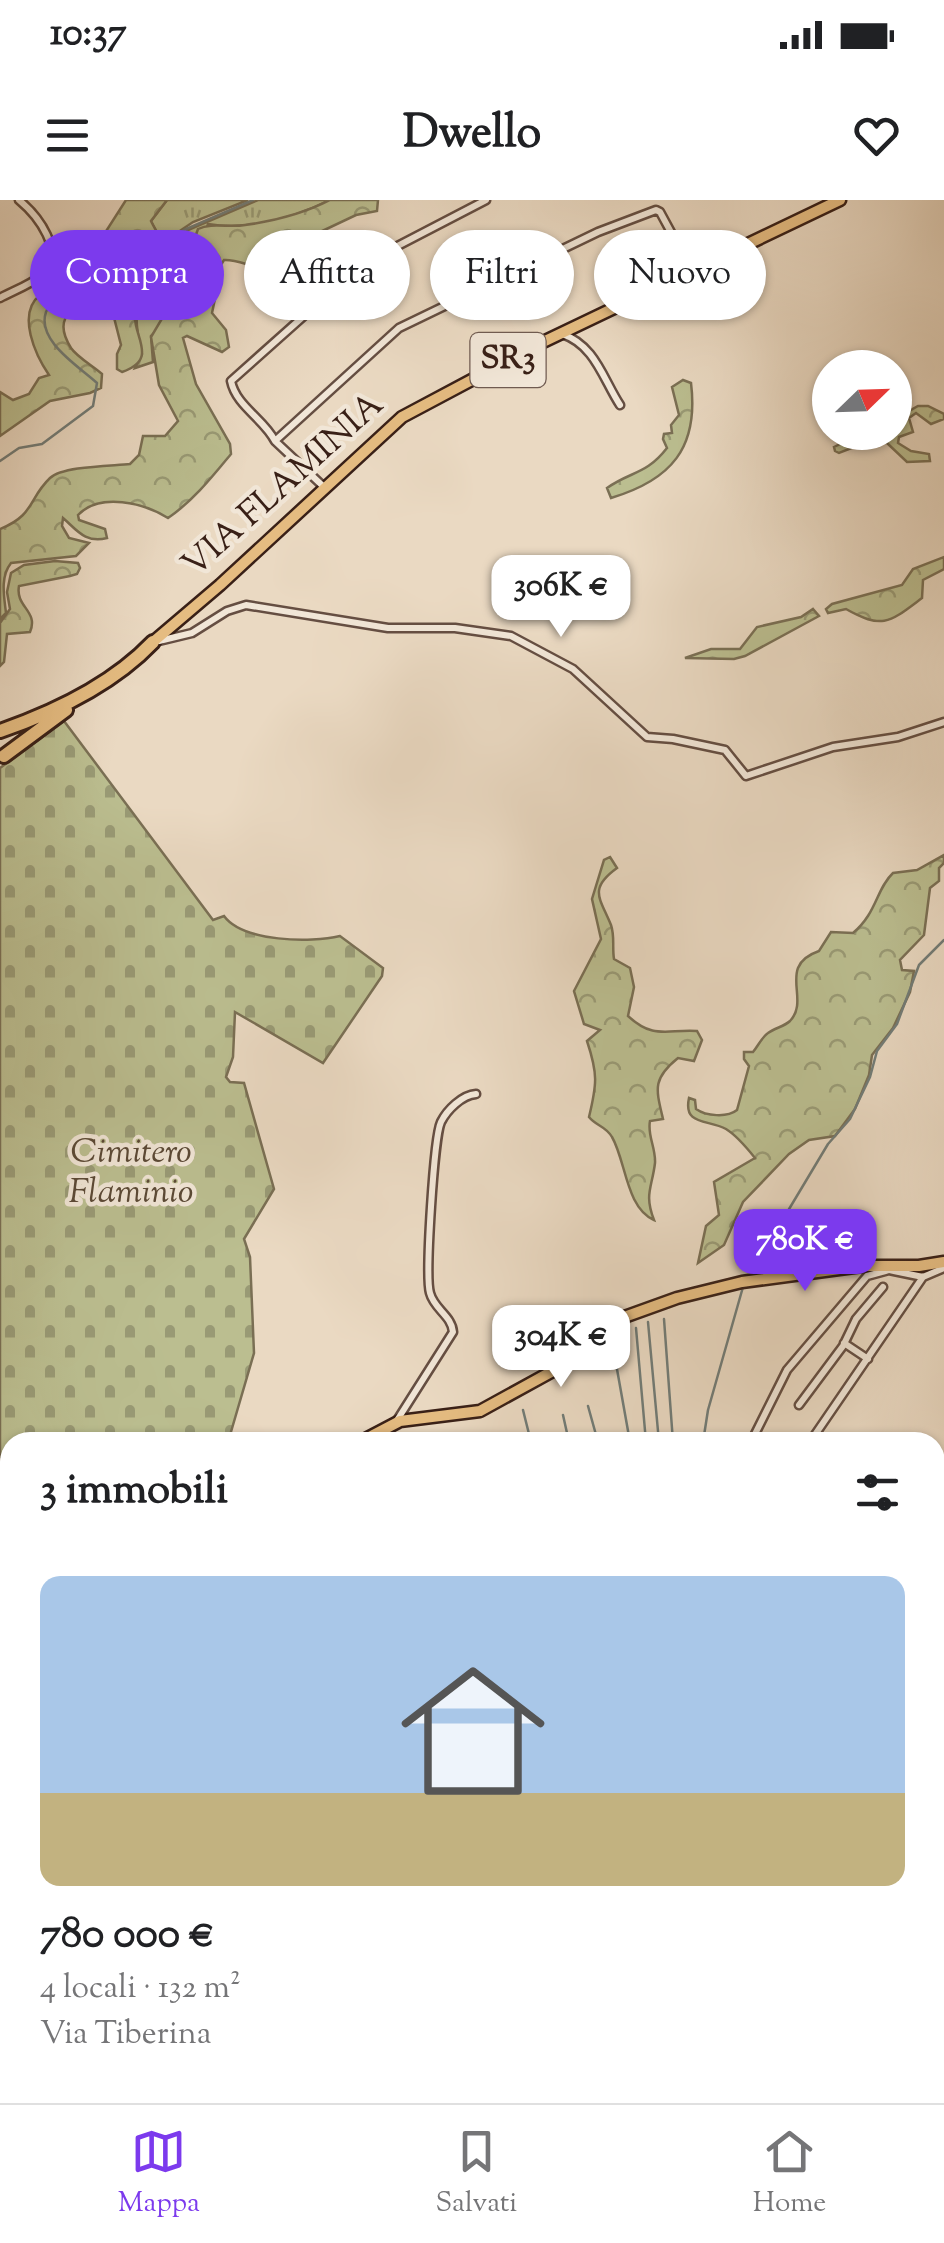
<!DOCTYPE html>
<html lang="it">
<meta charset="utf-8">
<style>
:root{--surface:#fff;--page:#f6f6f6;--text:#202124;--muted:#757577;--line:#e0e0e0;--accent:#7c3aed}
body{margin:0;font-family:"Sorts Mill Goudy",serif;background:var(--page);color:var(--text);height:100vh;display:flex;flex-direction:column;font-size:38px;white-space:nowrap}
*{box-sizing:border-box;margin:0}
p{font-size:32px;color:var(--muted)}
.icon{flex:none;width:55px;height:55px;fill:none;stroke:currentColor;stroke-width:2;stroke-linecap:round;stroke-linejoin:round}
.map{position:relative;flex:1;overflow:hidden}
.sheet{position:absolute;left:0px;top:1232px;width:945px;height:672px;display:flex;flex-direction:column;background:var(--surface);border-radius:30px 30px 0 0;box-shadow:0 2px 8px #0004}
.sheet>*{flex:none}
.top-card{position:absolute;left:30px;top:30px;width:885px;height:90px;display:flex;gap:20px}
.needle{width:65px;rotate:67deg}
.tools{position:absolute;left:812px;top:150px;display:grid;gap:20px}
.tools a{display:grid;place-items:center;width:100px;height:100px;border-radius:50%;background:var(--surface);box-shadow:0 2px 8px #0004;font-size:50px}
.price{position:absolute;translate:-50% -85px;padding:0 22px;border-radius:20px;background:#fff;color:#222;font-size:32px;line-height:65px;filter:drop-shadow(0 2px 5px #0008)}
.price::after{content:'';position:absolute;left:50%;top:60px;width:30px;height:22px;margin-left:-15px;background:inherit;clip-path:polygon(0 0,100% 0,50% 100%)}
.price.active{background:var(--accent);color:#fff}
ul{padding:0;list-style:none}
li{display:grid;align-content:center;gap:20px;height:530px;padding:0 40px}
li+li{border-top:2px solid var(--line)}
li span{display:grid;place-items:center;height:310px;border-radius:20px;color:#555}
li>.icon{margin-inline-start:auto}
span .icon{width:180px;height:180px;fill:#fffc;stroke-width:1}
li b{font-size:42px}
h2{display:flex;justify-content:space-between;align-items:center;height:120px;padding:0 40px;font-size:42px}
.chip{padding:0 35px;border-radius:45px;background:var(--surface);box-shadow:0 2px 8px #0004;font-size:35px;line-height:90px}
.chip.active{background:var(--accent);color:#fff}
.status{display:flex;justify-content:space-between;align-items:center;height:70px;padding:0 50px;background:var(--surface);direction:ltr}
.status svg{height:28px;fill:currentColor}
header{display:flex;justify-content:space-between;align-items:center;height:130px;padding:0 40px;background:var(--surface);font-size:45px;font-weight:700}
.menu{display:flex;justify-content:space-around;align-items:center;height:140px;border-top:2px solid var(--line);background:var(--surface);font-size:28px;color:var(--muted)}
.menu a{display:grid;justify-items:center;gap:5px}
.menu .active{color:var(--accent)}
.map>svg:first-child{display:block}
.grass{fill:url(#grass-tufts);stroke:#7a6f54;stroke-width:2.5}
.forest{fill:url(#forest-crowns);stroke:#7a6f54;stroke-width:2.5}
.cemetery{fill:url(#cemetery-stones);stroke:#7a6f54;stroke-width:2.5}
.water{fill:url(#water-rules);stroke:#727c77;stroke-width:2.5}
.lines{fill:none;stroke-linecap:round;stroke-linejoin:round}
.stream{stroke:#727c77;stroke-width:2.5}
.minor-casing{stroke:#654e42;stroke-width:11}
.major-casing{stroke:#392017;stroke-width:15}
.highway-casing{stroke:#392017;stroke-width:18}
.minor{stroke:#f1e6d7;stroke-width:6}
.major{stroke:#e5bc81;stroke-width:10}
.highway{stroke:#e5bc81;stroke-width:12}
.labels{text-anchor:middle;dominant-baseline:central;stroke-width:9;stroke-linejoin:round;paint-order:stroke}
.shield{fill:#f1e6d7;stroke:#705b51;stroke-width:2.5}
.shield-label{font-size:32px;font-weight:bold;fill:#392017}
.street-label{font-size:35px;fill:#392017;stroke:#f1e6d7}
.park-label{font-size:35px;font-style:italic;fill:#5a4835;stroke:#f1e6d7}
</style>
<div class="status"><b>10:37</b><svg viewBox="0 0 49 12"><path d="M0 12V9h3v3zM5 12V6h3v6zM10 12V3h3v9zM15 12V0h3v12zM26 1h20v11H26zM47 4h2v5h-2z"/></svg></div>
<header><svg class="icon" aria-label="menu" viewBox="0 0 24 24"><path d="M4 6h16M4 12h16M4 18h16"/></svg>Dwello<svg class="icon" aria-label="heart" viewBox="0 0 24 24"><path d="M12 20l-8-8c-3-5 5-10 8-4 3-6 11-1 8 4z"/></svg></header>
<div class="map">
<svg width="944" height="1903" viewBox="0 0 944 1903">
<defs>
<pattern id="grass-tufts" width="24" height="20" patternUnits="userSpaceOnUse" patternTransform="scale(2.5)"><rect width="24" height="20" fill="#bbbe90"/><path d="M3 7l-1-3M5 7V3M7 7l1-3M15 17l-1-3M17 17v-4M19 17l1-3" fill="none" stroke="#999a75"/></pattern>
<pattern id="forest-crowns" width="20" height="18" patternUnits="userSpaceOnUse" patternTransform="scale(2.5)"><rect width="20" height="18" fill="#bbbe90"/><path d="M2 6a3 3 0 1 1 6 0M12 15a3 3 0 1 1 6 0" fill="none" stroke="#999a75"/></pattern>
<pattern id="cemetery-stones" width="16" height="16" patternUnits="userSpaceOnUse" patternTransform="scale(2.5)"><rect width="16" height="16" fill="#bbbe90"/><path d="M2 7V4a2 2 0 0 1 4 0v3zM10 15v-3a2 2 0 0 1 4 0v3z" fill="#999a75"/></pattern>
<pattern id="water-rules" width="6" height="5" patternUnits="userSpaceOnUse" patternTransform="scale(2.5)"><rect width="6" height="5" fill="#98bab7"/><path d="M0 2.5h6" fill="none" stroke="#7d9794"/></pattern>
</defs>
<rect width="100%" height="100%" fill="#ead9c2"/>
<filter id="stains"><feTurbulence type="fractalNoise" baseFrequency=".002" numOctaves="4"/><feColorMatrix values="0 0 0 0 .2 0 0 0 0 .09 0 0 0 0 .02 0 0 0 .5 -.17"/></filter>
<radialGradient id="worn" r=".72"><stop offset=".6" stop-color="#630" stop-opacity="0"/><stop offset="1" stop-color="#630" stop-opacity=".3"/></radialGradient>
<path class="grass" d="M167 0H248L193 22 162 43 151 21Z
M258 0H330C294 18 248 31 208 24L183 106 151 136 153 162 135 168 142 154C131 110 135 95 163 58V49L188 30Z"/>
<path class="forest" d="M126 0H167L151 21C156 32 167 45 163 58 161 63 156 66 153 70 146 82 136 100 135 113 132 136 160 159 122 172L117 169V154L121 145 109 98C82 104 48 111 71 148 77 157 93 166 102 174L101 188 90 193 50 201 0 236V192L13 200 29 194 39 178 49 175C36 156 16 114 40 95 48 89 61 88 70 85L76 75 86 70 90 55 78 40 84 38 96 47Z
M330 0H378L377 11 356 15 316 34 271 43 279 53 280 62C261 76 245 59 224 60L212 79 216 94 212 113 226 130 229 147 222 152 187 136 183 138 196 184 230 244 231 254C212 277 193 301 168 318 144 303 100 292 78 315L79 320 105 329 107 338C85 344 76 329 63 318L62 326 69 338 89 343 76 356 11 363C0 377 4 396 6 413L0 419V329C35 315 28 299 50 278 63 266 112 266 130 264L139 255 143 236H165L178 221 159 185 151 137 167 110 183 105 179 83 198 29C212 22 229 28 245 25 275 21 303 14 330 0Z
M683 180 691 183C699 248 671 280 611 298L607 288C631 271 646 275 667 248L663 239 664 234 672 233 671 225 679 215 672 187Z
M918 206H928L944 214V219L931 224 916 213 909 218 913 232 899 237 898 243 911 251 929 254 930 261 907 262 887 243 867 242 839 253 835 251 834 247C853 237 874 232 895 232L904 214Z
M944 357V369L923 380 922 398C890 422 883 430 846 409L828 413 826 409 832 404 902 385 913 369Z
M55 361 78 363 80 368 77 374 70 376 19 386C15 407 39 411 30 432L7 434 4 462 0 466V423L10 409 7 392 11 373 24 365Z
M813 409 819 416 745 456 734 459 685 458 711 449H740L757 427 801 417Z
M944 655V663L939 668V681L930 688 924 735 900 760 902 770 914 771 910 792 893 828 872 855 869 875 855 909 835 936 809 940 789 954 743 1002 724 1045 698 1063 706 1026 719 1015 714 982 755 958C747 948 736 935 726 929 708 919 683 926 689 898L695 900 696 909C706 916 727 918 737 910L749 866 744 859V852H753C758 846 762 837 768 833 775 828 785 826 790 821 811 799 776 766 819 751L831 732 853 733C877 713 876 689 893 673L917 670Z
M610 657 617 668C588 689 600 698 611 725 615 737 612 747 614 759L630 768 634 787 628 816C654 840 667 829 697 831L702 840 694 861 678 858C652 879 656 889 663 919L650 921C647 935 656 948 655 963 652 988 644 994 654 1020 626 1008 626 961 612 937 606 926 596 926 589 917 597 884 598 874 587 841L600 830 584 824 574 791 601 739 592 699 604 660Z"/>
<path class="cemetery" d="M64 521 213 720 224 716C243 742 311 743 340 736L383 768 382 776 323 863 235 812 233 857 226 877 230 882 244 883 274 989 244 1039 250 1057 254 1153 228 1242H10V1258L0 1257V568Z"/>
<path class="water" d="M944 1545V1726L935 1741V1589Z
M0 1835 10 1843V1895L186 1898 672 1895 655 1903H0Z"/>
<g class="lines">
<path class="stream" d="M0 261 19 248 42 244 93 206 97 183C80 167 36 141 46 112 48 105 57 98 62 93L132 86 167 42 184 30 253 0
M749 1076 828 944 850 919 870 877 877 851 897 824 919 765 944 740
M664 1119 673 1242
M648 1122 659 1242
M636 1128 646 1242
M615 1158 630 1242
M588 1206 598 1242
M523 1210 531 1242
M563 1215 569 1242
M703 1242 708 1210 743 1087"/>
<defs>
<path id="minor" d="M0 98C13 91 30 85 42 75 67 52 37 15 19 0
M562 134C595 145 603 179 620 205
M275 241C264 219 236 206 231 181L361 65 486 0
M325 288 275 241 399 128 598 32 656 10 660 12 692 71
M159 441 192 433 227 411 246 405 388 428H455L511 436 573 469 647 537 673 539 725 550 746 576 833 547 898 537 944 522
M844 1143 868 1159
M799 1205 843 1146 856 1119 883 1087
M396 1222 453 1132C452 1116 434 1109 430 1093 425 1076 434 937 441 922 447 910 462 895 476 894
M751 1242 787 1170 867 1076 889 1070 923 1077 944 1068
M810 1242 923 1077"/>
<path id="major" d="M153 442 220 385 402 217 543 142 840 0
M360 1242 400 1221 480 1211 551 1172 571 1153 627 1116 677 1098 742 1082 862 1066H919L944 1062
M0 1305 10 1304"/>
<path id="highway" d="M0 531C55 512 112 485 153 442
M4 556 66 510"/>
</defs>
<use href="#minor" class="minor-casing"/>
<use href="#major" class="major-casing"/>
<use href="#highway" class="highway-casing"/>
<use href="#minor" class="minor"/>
<use href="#major" class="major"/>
<use href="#highway" class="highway"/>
</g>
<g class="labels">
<rect class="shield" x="470.5" y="133" width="75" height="54" rx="8"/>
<g class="shield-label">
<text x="508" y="160">SR3</text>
</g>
<g class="street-label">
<text transform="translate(284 286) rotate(-42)">VIA FLAMINIA</text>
</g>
<g class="park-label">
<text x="131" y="953">Cimitero<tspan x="131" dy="40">Flaminio</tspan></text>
</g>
</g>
<rect width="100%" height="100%" filter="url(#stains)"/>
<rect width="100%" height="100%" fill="url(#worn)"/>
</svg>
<div class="tools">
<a><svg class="needle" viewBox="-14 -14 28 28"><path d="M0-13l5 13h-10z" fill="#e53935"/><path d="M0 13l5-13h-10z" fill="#757577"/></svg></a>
</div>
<b class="price" style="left:561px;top:440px">306K €</b>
<b class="price active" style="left:805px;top:1094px">780K €</b>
<b class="price" style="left:561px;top:1190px">304K €</b>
<div class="top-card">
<a class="chip active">Compra</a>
<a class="chip">Affitta</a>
<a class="chip">Filtri</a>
<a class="chip">Nuovo</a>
</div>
<section class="sheet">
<h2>3 immobili<svg class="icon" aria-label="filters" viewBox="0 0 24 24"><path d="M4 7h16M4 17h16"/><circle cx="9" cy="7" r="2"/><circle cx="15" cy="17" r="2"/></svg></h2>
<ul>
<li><span style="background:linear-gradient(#a9c7e8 70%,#c2b280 0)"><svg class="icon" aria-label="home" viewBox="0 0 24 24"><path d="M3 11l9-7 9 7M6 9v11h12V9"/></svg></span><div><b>780 000 €</b><p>4 locali · 132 m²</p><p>Via Tiberina</p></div></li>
</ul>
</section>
</div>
<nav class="menu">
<a class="active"><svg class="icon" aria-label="map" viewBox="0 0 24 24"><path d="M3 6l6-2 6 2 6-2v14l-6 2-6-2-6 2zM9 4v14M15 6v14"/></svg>Mappa</a>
<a><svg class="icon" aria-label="saved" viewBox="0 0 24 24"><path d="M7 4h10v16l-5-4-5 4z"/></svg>Salvati</a>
<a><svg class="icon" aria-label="home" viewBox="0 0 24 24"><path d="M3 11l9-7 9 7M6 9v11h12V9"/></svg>Home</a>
</nav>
